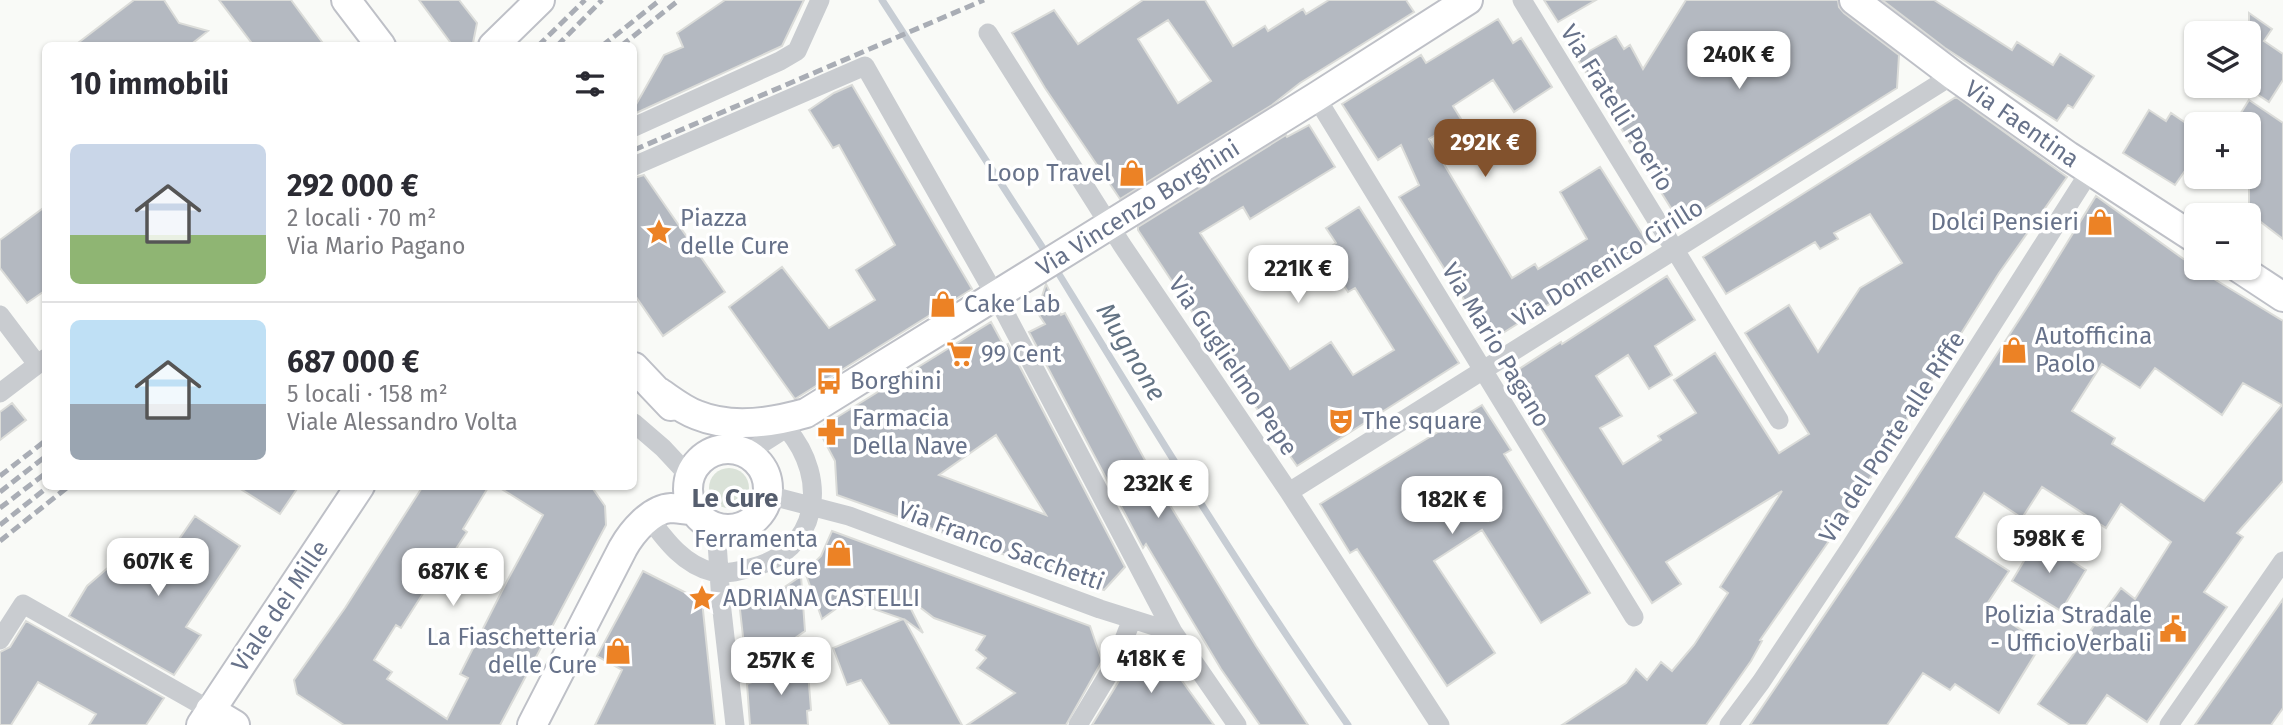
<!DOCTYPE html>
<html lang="it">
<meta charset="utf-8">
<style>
:root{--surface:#fff;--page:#f2f2f3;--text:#2b2b33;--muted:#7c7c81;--line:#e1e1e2;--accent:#82522d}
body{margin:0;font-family:"Fira Sans",sans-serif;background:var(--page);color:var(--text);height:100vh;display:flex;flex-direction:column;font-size:26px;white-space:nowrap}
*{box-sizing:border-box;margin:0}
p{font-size:23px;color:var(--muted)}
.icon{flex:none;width:38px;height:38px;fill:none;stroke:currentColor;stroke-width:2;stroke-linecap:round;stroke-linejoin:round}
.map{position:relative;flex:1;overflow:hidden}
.side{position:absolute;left:42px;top:42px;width:595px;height:448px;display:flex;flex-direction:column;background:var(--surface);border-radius:10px;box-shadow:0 2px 5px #0004}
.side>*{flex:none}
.controls{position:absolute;left:2184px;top:21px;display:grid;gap:14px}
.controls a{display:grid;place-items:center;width:77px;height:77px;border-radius:10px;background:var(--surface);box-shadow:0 2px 5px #0004;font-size:35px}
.price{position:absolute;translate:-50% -60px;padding:0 16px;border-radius:14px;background:#fff;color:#222;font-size:23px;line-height:46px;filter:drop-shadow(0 2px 4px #0008)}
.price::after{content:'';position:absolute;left:50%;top:42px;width:21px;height:16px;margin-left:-10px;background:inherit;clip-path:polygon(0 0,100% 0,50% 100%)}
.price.selected{background:var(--accent);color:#fff}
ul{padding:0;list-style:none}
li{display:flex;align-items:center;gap:21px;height:175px;padding:0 28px}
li+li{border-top:2px solid var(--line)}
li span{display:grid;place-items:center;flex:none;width:196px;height:140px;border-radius:10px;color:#555}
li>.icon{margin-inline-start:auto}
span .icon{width:84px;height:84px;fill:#fffc;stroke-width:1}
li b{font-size:30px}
h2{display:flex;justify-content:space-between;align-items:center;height:84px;padding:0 28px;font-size:30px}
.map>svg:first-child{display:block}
.green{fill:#dae2d8}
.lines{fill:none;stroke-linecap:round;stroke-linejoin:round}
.stream{stroke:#c7cdd4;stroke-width:7}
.building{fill:#b4b9c1;stroke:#dbdcd9;stroke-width:2;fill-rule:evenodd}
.secondary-casing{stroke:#bec0c7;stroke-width:32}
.street{stroke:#c9ccd0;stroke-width:19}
.secondary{stroke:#fff;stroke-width:28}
.rail{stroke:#a9adb5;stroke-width:5;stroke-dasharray:10 5;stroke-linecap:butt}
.labels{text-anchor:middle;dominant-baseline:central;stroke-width:7;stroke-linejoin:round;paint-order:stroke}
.street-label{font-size:24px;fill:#67728a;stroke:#fff}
.poi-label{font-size:24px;fill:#67728a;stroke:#fff;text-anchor:start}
.water-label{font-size:26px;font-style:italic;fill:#637384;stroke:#fff}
.neighbourhood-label{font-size:26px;font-weight:bold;fill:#565e6e;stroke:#fff}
</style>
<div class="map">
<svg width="2283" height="725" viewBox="0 0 2283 725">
<rect width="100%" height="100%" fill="#f9faf7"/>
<path class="green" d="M709 488a20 20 0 1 1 40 0a20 20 0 1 1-40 0Z"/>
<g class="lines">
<path class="stream" d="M882 0 1048 256
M1054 266C1149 421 1243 576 1348 725"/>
</g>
<path class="building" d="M134 0H164L179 23 208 31 189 46H74Z
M219 0H291L325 46H254Z
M419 0H459L477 23 473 43 453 46Z
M725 0H804L782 46 634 114V108L664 55 683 47 677 33Z
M1143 0H1205L1233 46 1265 26 1268 31 1303 9 1306 14 1329 0H1406L1414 12 1300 83 1272 105 1120 199 1045 88 1012 33 1054 10 1078 44ZM1168 20 1211 81 1178 103 1138 39Z
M1544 0H1596L1558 22Z
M1686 0H1838L1839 7 1844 13 1899 55 1897 88 1681 224 1577 58 1616 36 1624 49 1630 45 1643 69Z
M1882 0H1934L2012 50 2017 42 2053 65 2060 54 2094 76 2073 108 2068 105 2057 121 1945 48Z
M2249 13 2272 29 2264 41 2283 54V80L2269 102 2249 89Z
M1498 19 1513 43 1521 38 1552 87 1514 112 1493 80 1453 106 1461 119 1429 139 1512 278 1535 264 1538 269 1587 239 1560 192 1600 167 1648 243 1490 341 1399 197 1419 185 1401 145 1378 160 1342 104 1421 55 1426 63Z
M852 85 972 289 795 399 729 307 782 267 829 328 875 300 856 270 895 245 839 145 833 148 809 110 834 93Z
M1956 97 2067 177 1999 273 1847 515 1760 640 1762 641 1751 661 1706 725H1562L1626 683 1636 669 1647 680 1661 662 1672 671 1694 645 1728 593 1720 587 1782 491 1666 562 1681 584 1652 603 1508 376 1561 342 1562 344 1667 276 1695 320 1655 346 1672 375 1649 389 1628 355 1596 376 1622 416 1600 428 1623 464 1661 440 1658 436 1696 413 1674 380 1715 353 1779 453 1809 434 1745 333 1789 305 1818 352 1860 288 1902 263 1870 214 1834 233 1838 239 1820 249 1815 242 1726 294 1703 257Z
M2249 100 2283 123V239L2249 213V124H2234Z
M2149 110 2166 121 2171 113 2196 130V155L2175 185 2123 153Z
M1309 125 1335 167 1250 219 1243 207 1200 233 1290 369 1331 342 1353 375 1394 350 1355 288 1348 292 1323 252 1336 243 1326 228 1359 207 1459 363 1297 466 1248 396 1138 230V227L1286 135 1287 137Z
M644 175 725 292 663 336 634 294V178Z
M2096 196 2196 268 2283 321V481L2237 533 2243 537 2204 592 2227 607 2147 722 2107 695 2086 725H2070L2038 704 2121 588 2135 599 2171 542 2121 504 2106 528 2042 487 2022 518 1984 493 1956 537 2009 571 1985 607 2042 643 1999 713 1955 684 1950 690 1923 673 1887 725H1750L1901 502 2028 306ZM2102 364 2140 388 2155 368 2222 415 2243 383 2282 405 2204 501 2112 444 2115 438 2072 411Z
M46 206V290L27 303 0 268V240Z
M1046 284 1061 315 1065 313 1165 497 1256 646 1308 725H1260L1221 669 1146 544 1143 548 1029 332 1045 324 1037 312Z
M991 322 1004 346 1008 344 1125 567 1104 590 837 495 835 461 818 429ZM996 435 1013 462 1046 515 939 475Z
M12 403 26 420 0 440V412Z
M1482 405 1511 450 1504 454 1590 593 1541 623 1482 530 1434 561 1495 653 1447 686 1357 549 1350 553 1320 504Z
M236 486H299L280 514Z
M423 486H489L463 529 467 532 450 558 447 556 401 628 396 625 374 660 392 672 387 679 447 719 468 678 460 674 507 581 543 515 497 486H591L605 506 606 525 500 725H344L297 694 294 680 345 608Z
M195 516 240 546 186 627 201 635 174 675 69 616 87 586 118 559 153 577Z
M832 531 1090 626 1102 661 1066 725H967L1015 693 977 668 986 658 976 650 985 636 934 618 904 595 923 633 904 619 962 725H890L861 680 847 685 833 648 903 619 848 600 822 619 805 572 821 556Z
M2037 539 2086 570 2061 611 2012 581Z
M643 571 702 601 715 725H595L622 670 597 656Z
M801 576 805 631 747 672 739 601 774 594Z
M2283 599V708L2271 725H2195Z
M26 621 164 698 146 725H89L96 714 38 682 11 725H0V652L10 647Z
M1141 641 1159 649 1214 725H1092L1125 671 1135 644Z
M807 659 811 710 807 711 808 725H750L747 684Z"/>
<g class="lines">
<defs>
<path id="secondary" d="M346 0 381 46
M1854 0 1953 75 2068 156 2196 239
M493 46 540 0
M2239 268 2283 297
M634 367 671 406
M659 392C671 400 683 410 697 415 731 429 771 423 806 413L1316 97 1468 0
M688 489a40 40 0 1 1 80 0a40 40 0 1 1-80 0Z
M210 710 235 725
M201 725 360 486
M532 725 623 548C632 532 651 509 671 508 679 508 687 510 695 511"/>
</defs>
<use href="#secondary" class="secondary-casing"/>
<path class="street" d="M1522 0 1779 420
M988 33 1122 245 1289 492 1440 725
M1316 97 1634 617
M634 127 780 61 797 51 820 0
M634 166 865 66 1003 309 1173 632 1237 725
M0 315 37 364
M0 393 46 358
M634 423 663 448 690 477
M747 453 794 423
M1289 492 1953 75
M768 495 849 516 1100 609 1173 632
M649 518C666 541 684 565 713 572 725 575 739 571 750 568 819 552 830 479 787 429
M716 527 721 602 735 725
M0 640 23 604 210 710
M1078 725 1114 665 1132 619
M1729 725 1761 682 1850 548 2090 171
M2169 725 2283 561"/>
<use href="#secondary" class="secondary"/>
<path class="rail" d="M538 46 585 0
M557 46 602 0
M602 46 660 0
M621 46 679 0
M634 150 984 0
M0 476 45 441
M0 492 46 456
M0 508 46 473
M0 525 49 486
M0 541 69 486"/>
</g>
<defs>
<symbol id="shop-bare" viewBox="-9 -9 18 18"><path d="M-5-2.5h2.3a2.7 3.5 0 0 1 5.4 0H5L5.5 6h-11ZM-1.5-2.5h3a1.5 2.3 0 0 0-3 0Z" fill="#ec8225" stroke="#fff" stroke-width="2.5" paint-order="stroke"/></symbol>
<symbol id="sight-bare" viewBox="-9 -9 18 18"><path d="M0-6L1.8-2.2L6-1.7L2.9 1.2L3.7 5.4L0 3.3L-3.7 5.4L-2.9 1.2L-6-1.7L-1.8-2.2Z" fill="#ec8225" stroke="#fff" stroke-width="2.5" paint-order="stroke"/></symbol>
<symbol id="supermarket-bare" viewBox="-9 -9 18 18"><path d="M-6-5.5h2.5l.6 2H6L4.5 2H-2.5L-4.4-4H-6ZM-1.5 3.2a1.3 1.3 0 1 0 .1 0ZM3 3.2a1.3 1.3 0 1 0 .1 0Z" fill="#ec8225" stroke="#fff" stroke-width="2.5" paint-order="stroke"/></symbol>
<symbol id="bus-bare" viewBox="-9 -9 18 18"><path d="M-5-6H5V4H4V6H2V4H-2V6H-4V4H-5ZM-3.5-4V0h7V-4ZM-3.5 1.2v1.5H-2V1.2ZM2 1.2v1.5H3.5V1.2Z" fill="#ec8225" stroke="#fff" stroke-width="2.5" paint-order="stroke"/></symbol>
<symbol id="theatre-bare" viewBox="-9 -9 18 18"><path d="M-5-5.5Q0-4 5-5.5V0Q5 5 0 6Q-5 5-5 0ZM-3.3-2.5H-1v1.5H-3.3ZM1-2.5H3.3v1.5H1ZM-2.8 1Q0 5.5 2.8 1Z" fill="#ec8225" stroke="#fff" stroke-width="2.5" paint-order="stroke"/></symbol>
<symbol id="pharmacy-bare" viewBox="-9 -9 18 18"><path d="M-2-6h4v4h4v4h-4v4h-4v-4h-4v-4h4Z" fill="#ec8225" stroke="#fff" stroke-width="2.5" paint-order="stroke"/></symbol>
<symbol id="civic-bare" viewBox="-9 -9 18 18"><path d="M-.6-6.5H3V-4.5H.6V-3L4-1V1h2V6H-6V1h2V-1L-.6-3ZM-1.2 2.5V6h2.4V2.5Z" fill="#ec8225" stroke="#fff" stroke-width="2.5" paint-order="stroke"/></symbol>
</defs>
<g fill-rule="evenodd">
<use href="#shop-bare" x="1113" y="154" width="38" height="38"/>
<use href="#shop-bare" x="2081" y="203" width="38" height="38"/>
<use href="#sight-bare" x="640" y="213" width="38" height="38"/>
<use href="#shop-bare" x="924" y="285" width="38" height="38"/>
<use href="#shop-bare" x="1995" y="331" width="38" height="38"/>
<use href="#supermarket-bare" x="941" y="335" width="38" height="38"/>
<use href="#bus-bare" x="810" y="362" width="38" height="38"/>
<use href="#theatre-bare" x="1322" y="402" width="38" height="38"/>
<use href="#pharmacy-bare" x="812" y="413" width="38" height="38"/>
<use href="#shop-bare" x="820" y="534" width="38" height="38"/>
<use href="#sight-bare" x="683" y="579" width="38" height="38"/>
<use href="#civic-bare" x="2154" y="610" width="38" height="38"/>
<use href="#shop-bare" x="599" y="632" width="38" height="38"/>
</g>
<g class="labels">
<g class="street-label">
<text transform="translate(1617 108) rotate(58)">Via Fratelli Poerio</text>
<text transform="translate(2022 124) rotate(35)">Via Faentina</text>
<text transform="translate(1138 208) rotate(-32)">Via Vincenzo Borghini</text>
<text transform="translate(1608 263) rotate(-32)">Via Domenico Cirillo</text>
<text transform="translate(1496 345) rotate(59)">Via Mario Pagano</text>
<text transform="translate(1233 366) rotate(56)">Via Guglielmo Pepe</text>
<text transform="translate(1892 437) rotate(-57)">Via del Ponte alle Riffe</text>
<text transform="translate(1001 546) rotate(20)">Via Franco Sacchetti</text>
<text transform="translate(280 606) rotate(-56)">Viale dei Mille</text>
</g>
<g class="poi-label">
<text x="1111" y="173" text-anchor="end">Loop Travel</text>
<text x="680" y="218">Piazza<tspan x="680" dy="28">delle Cure</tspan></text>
<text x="2079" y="222" text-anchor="end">Dolci Pensieri</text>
<text x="964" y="304">Cake Lab</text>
<text x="2035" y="336">Autofficina<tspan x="2035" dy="28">Paolo</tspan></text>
<text x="981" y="354">99 Cent</text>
<text x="850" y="381">Borghini</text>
<text x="852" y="418">Farmacia<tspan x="852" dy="28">Della Nave</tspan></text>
<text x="1362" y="421">The square</text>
<text x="818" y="539" text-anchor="end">Ferramenta<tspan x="818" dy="28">Le Cure</tspan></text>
<text x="723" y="598">ADRIANA CASTELLI</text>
<text x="2152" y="615" text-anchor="end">Polizia Stradale<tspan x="2152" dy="28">- UfficioVerbali</tspan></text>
<text x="597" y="637" text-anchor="end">La Fiaschetteria<tspan x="597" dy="28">delle Cure</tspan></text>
</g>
<g class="water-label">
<text transform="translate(1131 352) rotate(59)">Mugnone</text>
</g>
<g class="neighbourhood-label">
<text x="735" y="498">Le Cure</text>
</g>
</g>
</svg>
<div class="controls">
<a><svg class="icon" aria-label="layers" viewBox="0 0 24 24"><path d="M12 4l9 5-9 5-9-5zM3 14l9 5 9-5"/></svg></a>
<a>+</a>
<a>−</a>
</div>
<b class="price" style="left:1739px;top:91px">240K €</b>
<b class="price selected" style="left:1485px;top:179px">292K €</b>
<b class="price" style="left:1298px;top:305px">221K €</b>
<b class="price" style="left:1158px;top:520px">232K €</b>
<b class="price" style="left:1452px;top:536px">182K €</b>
<b class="price" style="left:2049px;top:575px">598K €</b>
<b class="price" style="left:158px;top:598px">607K €</b>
<b class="price" style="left:453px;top:608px">687K €</b>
<b class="price" style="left:1151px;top:695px">418K €</b>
<b class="price" style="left:781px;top:697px">257K €</b>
<section class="side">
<h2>10 immobili<svg class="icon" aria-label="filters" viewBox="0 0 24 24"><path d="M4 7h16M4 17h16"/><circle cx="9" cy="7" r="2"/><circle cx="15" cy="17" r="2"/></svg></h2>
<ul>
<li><span style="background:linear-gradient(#c9d6e8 65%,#8fb573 0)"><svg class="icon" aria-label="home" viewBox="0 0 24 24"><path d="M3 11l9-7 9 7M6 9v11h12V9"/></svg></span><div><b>292 000 €</b><p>2 locali · 70 m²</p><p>Via Mario Pagano</p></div></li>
<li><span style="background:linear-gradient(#bfe0f5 60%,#9aa5b1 0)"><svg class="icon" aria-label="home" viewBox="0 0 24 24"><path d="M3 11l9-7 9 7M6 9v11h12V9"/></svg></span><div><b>687 000 €</b><p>5 locali · 158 m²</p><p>Viale Alessandro Volta</p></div></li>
</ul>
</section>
</div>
